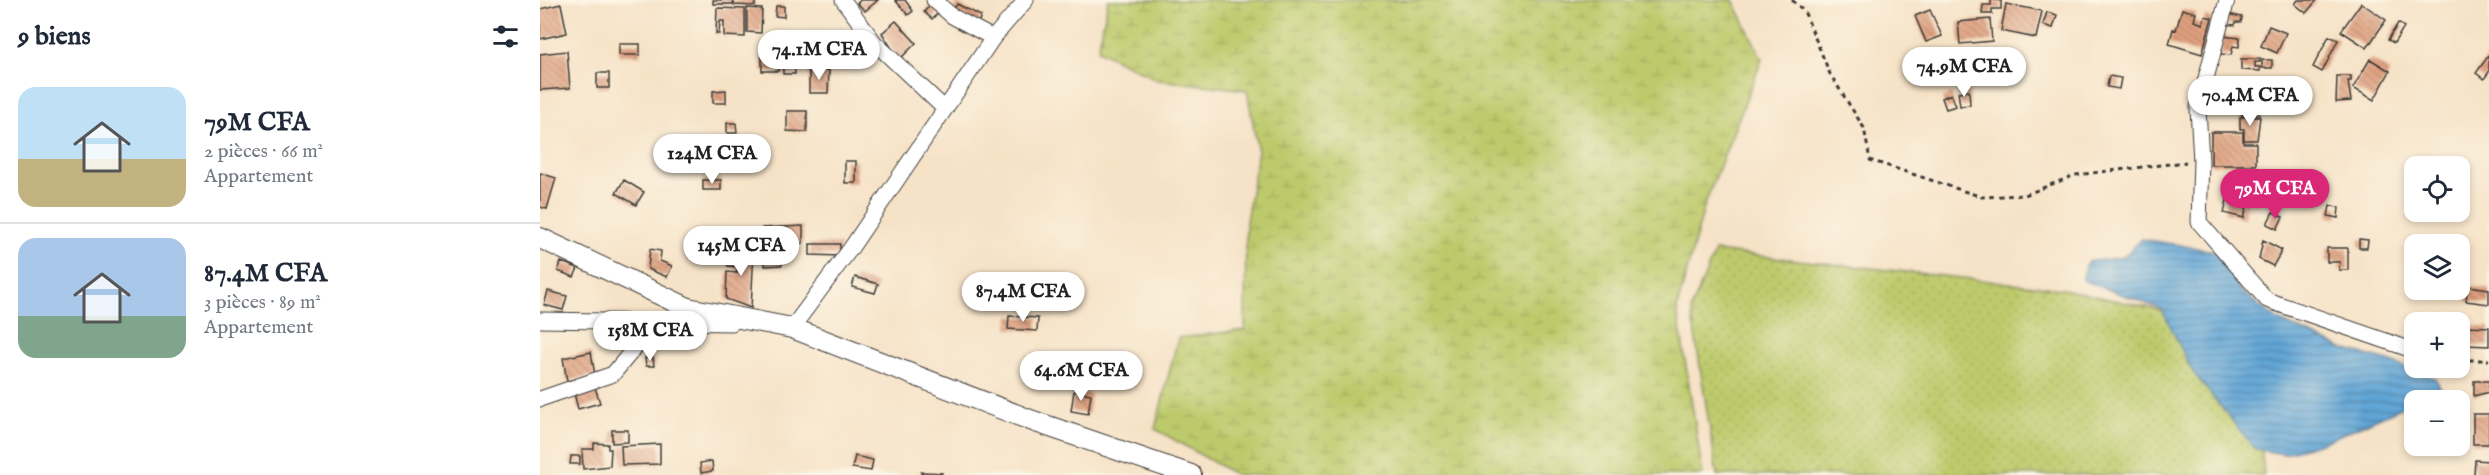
<!DOCTYPE html>
<html lang="fr">
<meta charset="utf-8">
<style>
:root{--surface:#fff;--page:#f2f2f3;--text:#1f2937;--muted:#747a83;--line:#e0e1e3;--accent:#db2777}
body{margin:0;font-family:"IM FELL English",serif;background:var(--page);color:var(--text);height:100vh;display:flex;flex-direction:column;font-size:22px;white-space:nowrap}
*{box-sizing:border-box;margin:0}
p{font-size:20px;color:var(--muted)}
.icon{flex:none;width:33px;height:33px;fill:none;stroke:currentColor;stroke-width:2;stroke-linecap:round;stroke-linejoin:round}
.map{position:relative;flex:1;overflow:hidden}
.sheet{display:flex;flex-direction:column;background:var(--surface);width:540px}
.sheet>*{flex:none}
.controls{position:absolute;left:1864px;top:156px;display:grid;gap:12px}
.controls a{display:grid;place-items:center;width:66px;height:66px;border-radius:12px;background:var(--surface);box-shadow:0 3px 9px #0003;font-size:30px}
.price{position:absolute;translate:-50% -51px;padding:0 14px;border-radius:21px;background:#fff;color:#222;font-size:20px;line-height:39px;filter:drop-shadow(0 2px 3px #0008)}
.price::after{content:'';position:absolute;left:50%;top:36px;width:18px;height:14px;margin-left:-9px;background:inherit;clip-path:polygon(0 0,100% 0,50% 100%)}
.price.on{background:var(--accent);color:#fff}
ul{padding:0;list-style:none}
li{display:flex;align-items:center;gap:18px;height:150px;padding:0 18px}
li+li{border-top:2px solid var(--line)}
li span{display:grid;place-items:center;flex:none;width:168px;height:120px;border-radius:18px;color:#555}
li>.icon{margin-inline-start:auto}
span .icon{width:72px;height:72px;fill:#fffc;stroke-width:1}
li b{font-size:26px}
h2{display:flex;justify-content:space-between;align-items:center;height:72px;padding:0 18px;font-size:26px}
main{display:flex;flex:1;min-height:0}
.map>svg:first-child{display:block}
.wetland{fill:url(#wetland-marsh);stroke:#6c7344;stroke-width:1.5}
.park{fill:url(#park-dots);stroke:#6c7344;stroke-width:1.5}
.water{fill:url(#water-rules);stroke:#3e6079;stroke-width:1.5}
.building{fill:url(#building-back-hatch)}
.lines{fill:none;stroke-linecap:round;stroke-linejoin:round}
.minor-casing{stroke:#3d3a36;stroke-width:17}
.tertiary-casing{stroke:#3d3a36;stroke-width:22}
.path{stroke:#3d3a36;stroke-width:3;stroke-dasharray:4.5 4.5;stroke-linecap:butt}
.minor{stroke:#fff;stroke-width:15}
.tertiary{stroke:#fff;stroke-width:20}
</style>
<main>
<section class="sheet">
<h2>9 biens<svg class="icon" aria-label="filters" viewBox="0 0 24 24"><path d="M4 7h16M4 17h16"/><circle cx="9" cy="7" r="2"/><circle cx="15" cy="17" r="2"/></svg></h2>
<ul>
<li><span style="background:linear-gradient(#bfe0f5 60%,#c2b280 0)"><svg class="icon" aria-label="home" viewBox="0 0 24 24"><path d="M3 11l9-7 9 7M6 9v11h12V9"/></svg></span><div><b>79M CFA</b><p>2 pièces · 66 m²</p><p>Appartement</p></div></li>
<li><span style="background:linear-gradient(#a9c7e8 65%,#7fa58c 0)"><svg class="icon" aria-label="home" viewBox="0 0 24 24"><path d="M3 11l9-7 9 7M6 9v11h12V9"/></svg></span><div><b>87.4M CFA</b><p>3 pièces · 89 m²</p><p>Appartement</p></div></li>
</ul>
</section>
<div class="map">
<svg width="1949" height="475" viewBox="0 0 1949 475">
<defs>
<pattern id="wetland-marsh" width="20" height="14" patternUnits="userSpaceOnUse" patternTransform="scale(1.5)"><rect width="20" height="14" fill="#bdca6c"/><path d="M1 5h8M5 5V1M11 12h8M15 12V8" fill="none" stroke="#a2ad5d"/></pattern>
<pattern id="park-dots" width="8" height="8" patternUnits="userSpaceOnUse" patternTransform="scale(1.5)"><rect width="8" height="8" fill="#bdca6c"/><path d="M2 2h.1M6 6h.1" fill="none" stroke="#a2ad5d" stroke-width="1.8" stroke-linecap="round"/></pattern>
<pattern id="water-rules" width="6" height="5" patternUnits="userSpaceOnUse" patternTransform="scale(1.5)"><rect width="6" height="5" fill="#61a5d6"/><path d="M0 2.5h6" fill="none" stroke="#4f86ad"/></pattern>
<pattern id="building-back-hatch" width="6" height="6" patternUnits="userSpaceOnUse" patternTransform="scale(1.5)"><rect width="6" height="6" fill="#e0a07f"/><path d="M-1 5l2 2M0 0l6 6M5-1l2 2" fill="none" stroke="#b58267"/></pattern>
</defs>
<rect width="100%" height="100%" fill="#fcf5e5"/>
<filter id="ink" filterUnits="userSpaceOnUse"><feTurbulence type="fractalNoise" baseFrequency=".0167" numOctaves="2"/><feDisplacementMap in="SourceGraphic" scale="12" xChannelSelector="R" yChannelSelector="G"/><feConvolveMatrix kernelMatrix="1 2 1 2 8 2 1 2 1" color-interpolation-filters="sRGB"/></filter>
<filter id="wash" filterUnits="userSpaceOnUse"><feTurbulence type="fractalNoise" baseFrequency=".008" numOctaves="4" result="noise"/><feDisplacementMap in="SourceGraphic" scale="24" xChannelSelector="R" yChannelSelector="G"/><feGaussianBlur stdDeviation="1.35" result="paint"/><feColorMatrix in="noise" values="0 0 0 0 0 0 0 0 0 0 0 0 0 0 0 0 0 1.4 0 .05"/><feComposite in="paint" operator="in"/></filter>
<g filter="url(#wash)">
<rect width="100%" height="100%" fill="#f6e2c6"/>
<path class="wetland" d="M568 0H1193L1222 59 1165 204 1137 308 1163 475H696L615 429 638 338 705 330 706 222 718 151 707 90 618 80 558 50Z"/>
<path class="park" d="M1175 251 1523 289 1629 312 1720 431 1724 475H1177L1151 309Z"/>
<path class="water" d="M1602 239 1675 251 1701 291 1738 320 1803 349 1849 361 1895 378 1902 390 1784 442 1744 454 1715 449 1652 371 1622 309 1542 280 1547 262 1583 257Z"/>
<g id="blocks">
<path class="building" d="M173 0H193V4H173Z
M194 0H215V6L194 5Z
M321 0H338L325 11 317 3Z
M355 0H365L373 11 368 15Z
M1451 0H1461V9H1452V14H1442L1443 5H1451Z
M1758 0H1777L1766 13 1755 4Z
M1821 3 1846 20 1827 48 1801 31Z
M21 4 27 33 0 39V9Z
M391 4 399 12 392 19 384 12Z
M417 4 441 16 438 23 413 11Z
M1466 4 1502 11 1496 38 1461 31Z
M236 6H244V17L235 16Z
M177 8 205 9V37L184 36V21H180L179 34H176Z
M207 8 222 9 221 33 207 32Z
M1642 9 1656 13 1654 21 1663 24 1665 16 1672 18 1662 54 1629 44 1633 29 1636 30Z
M1390 10 1402 36 1386 42 1375 16Z
M1507 12 1517 15 1513 28 1503 25Z
M1687 14 1702 17 1701 22H1696L1695 25 1686 24Z
M1450 19 1452 41 1420 44 1418 22Z
M356 21 376 43 359 60 342 33Z
M1858 23 1864 27 1854 43 1848 40Z
M1729 26 1746 33 1737 53 1721 46Z
M1682 36 1700 38 1699 47 1693 46 1691 55 1681 54Z
M1789 36 1798 40 1782 72 1773 67Z
M222 42H238V71H222Z
M79 44H100V55H79Z
M268 47H278V58H268Z
M27 51 30 88 0 90V54Z
M243 52H254L255 74H243Z
M1949 55V72L1944 79 1936 73Z
M1701 59H1720V62H1715V67H1720V71L1701 70Z
M1830 59 1850 71 1834 100 1813 88Z
M1722 60H1732V68H1722Z
M1461 63H1470V74H1461Z
M269 70H289L288 93H269Z
M57 73H69V88H57Z
M1569 76 1581 78 1579 89 1567 87Z
M1797 76H1811V81H1808L1811 101 1796 102Z
M186 90V103H173V91Z
M1702 90H1709L1707 93 1709 104H1702Z
M1429 91 1430 105 1420 106 1418 92Z
M1710 91H1722V102H1717V107H1710Z
M1411 94 1416 106 1406 109 1402 98Z
M1702 106 1719 108V115H1702Z
M247 111H267V132L247 131Z
M1700 117H1720L1717 140H1704V129H1700Z
M187 123H196L197 133H187Z
M1671 132H1703V143H1716V165H1671Z
M305 161H316V183H305Z
M1701 172 1712 175 1709 184 1699 181Z
M0 173 16 178 7 209 0 207Z
M84 180 104 192 96 205 76 193Z
M163 180H181V190H163Z
M1691 183 1721 190 1717 205 1708 202 1704 218 1684 213Z
M1743 183 1760 190 1755 200 1738 193Z
M1790 206 1799 207 1798 218 1788 216Z
M1733 212 1743 217 1737 229 1727 224Z
M263 226V243L223 244 222 228Z
M1819 239 1828 240 1827 248H1819Z
M1723 240 1742 250 1733 266 1719 259Z
M270 244H300V256L270 255Z
M241 247 242 265 225 266 224 248Z
M1787 248H1808V270H1799L1800 262H1787Z
M110 249 121 251 120 261 132 266 127 277 108 269Z
M189 250 214 251 211 308 186 299 187 272 197 273V267L188 266Z
M21 262 38 268 34 277 18 271Z
M315 277 338 284 335 293 312 287Z
M1928 286 1949 289V304L1926 301Z
M1894 290H1904L1903 296 1893 295Z
M8 291 27 296 23 310 4 305Z
M469 316 498 318 497 331 468 329Z
M1926 326 1949 327V346L1925 345Z
M51 352 55 375 27 381 23 358Z
M105 358H113L114 366H106Z
M1934 381H1949V392L1934 396Z
M55 387 60 403 38 409 34 393Z
M534 391 551 394 548 414 531 411Z
M1933 414H1949V444H1933Z
M72 430H88V442L72 443Z
M54 443 68 444V449H71L70 466 43 469 42 449H54Z
M120 444V464L82 465 81 446Z
M31 456H40V464H30Z
M315 456 333 460 331 471 312 468Z
M1935 460 1949 461V475H1934Z
M172 461 173 471 161 473 160 463Z
M381 472 402 473 401 475H381Z"/>
</g>
</g>
<g filter="url(#ink)">
<use href="#blocks" fill-opacity="0" stroke="#3d3a36" stroke-width="1.5"/>
<g class="lines">
<defs>
<path id="minor" d="M303 0 335 43 405 109
M394 0 412 16 453 38
M1687 0 1658 108 1661 161 1659 222 1727 300 1875 351
M0 320 192 323
M252 328 311 248 453 38 486 0
M0 399 73 374 115 323"/>
<path id="tertiary" d="M0 238 148 308 252 328 493 421 651 475"/>
</defs>
<use href="#minor" class="minor-casing"/>
<use href="#tertiary" class="tertiary-casing"/>
<path class="path" d="M1252 0 1264 11 1290 74 1324 128 1330 160 1442 197 1485 195 1535 175 1646 162
M1920 360H1949"/>
<use href="#minor" class="minor"/>
<use href="#tertiary" class="tertiary"/>
</g>
</g>
</svg>
<div class="controls">
<a><svg class="icon" aria-label="locate" viewBox="0 0 24 24"><circle cx="12" cy="12" r="6"/><path d="M12 2v4M12 18v4M2 12h4M18 12h4"/></svg></a>
<a><svg class="icon" aria-label="layers" viewBox="0 0 24 24"><path d="M12 4l9 5-9 5-9-5zM3 14l9 5 9-5"/></svg></a>
<a>+</a>
<a>−</a>
</div>
<b class="price" style="left:279px;top:81px">74.1M CFA</b>
<b class="price" style="left:1424px;top:98px">74.9M CFA</b>
<b class="price" style="left:1710px;top:127px">70.4M CFA</b>
<b class="price" style="left:172px;top:185px">124M CFA</b>
<b class="price on" style="left:1735px;top:220px">79M CFA</b>
<b class="price" style="left:201px;top:277px">145M CFA</b>
<b class="price" style="left:483px;top:323px">87.4M CFA</b>
<b class="price" style="left:110px;top:362px">158M CFA</b>
<b class="price" style="left:541px;top:402px">64.6M CFA</b>
</div>
</main>
